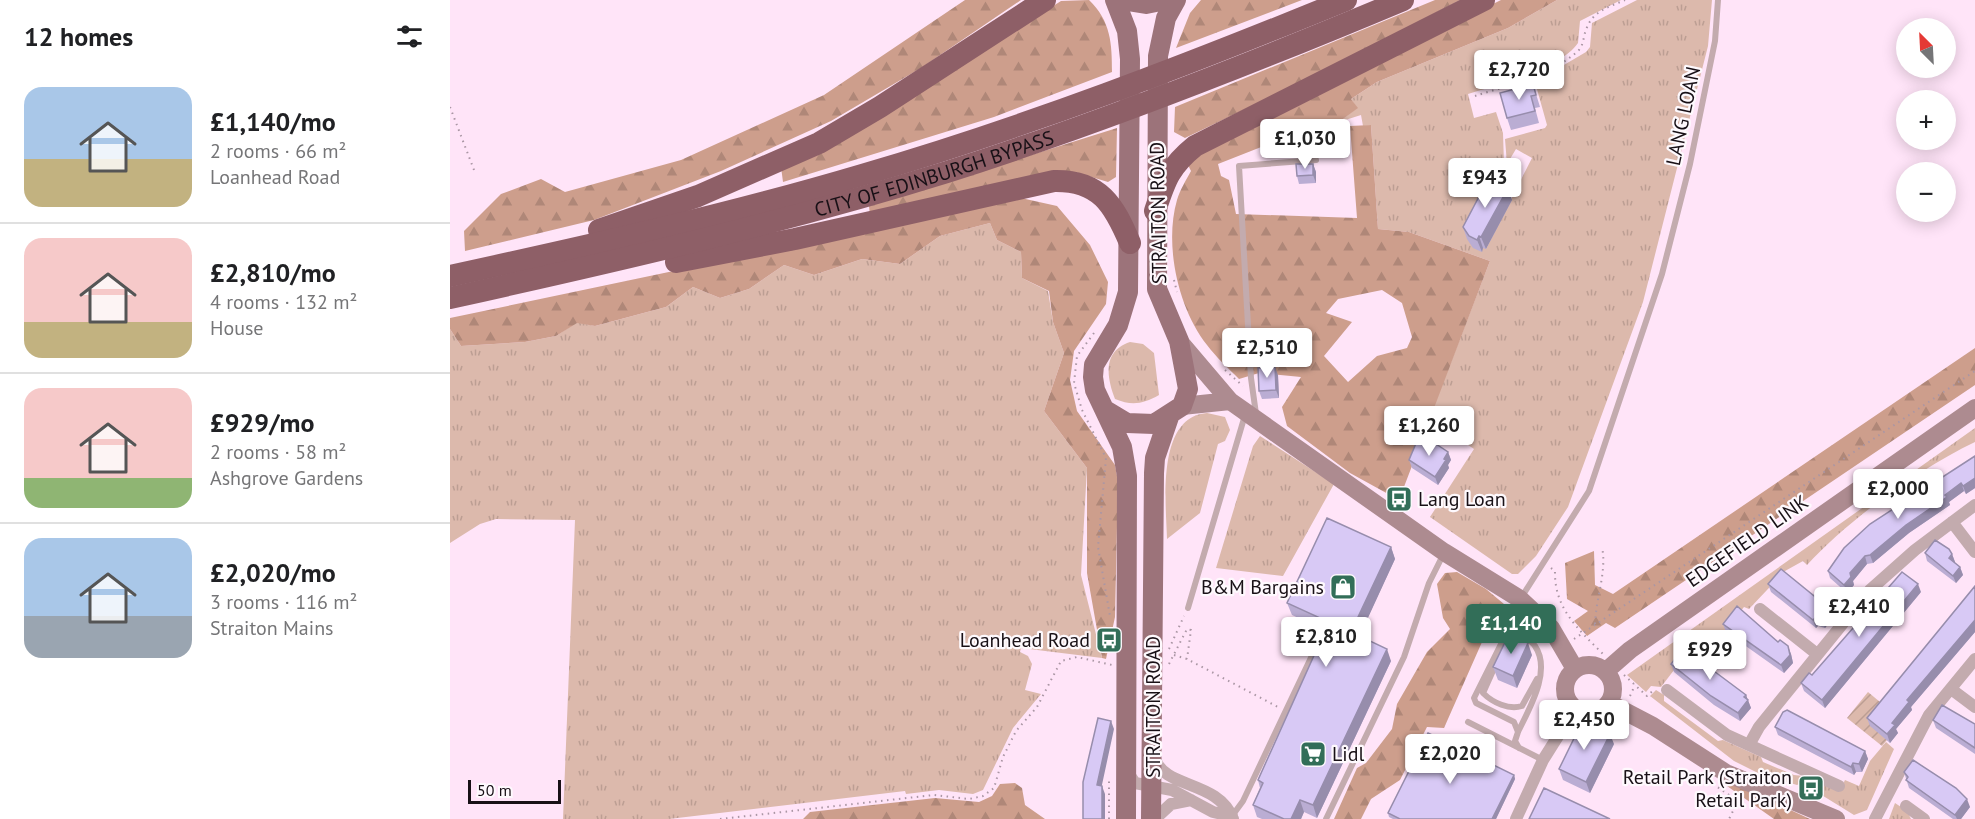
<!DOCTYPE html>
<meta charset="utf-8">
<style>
:root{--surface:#fff;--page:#f2f2f2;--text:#202124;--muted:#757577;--line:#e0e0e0;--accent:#326e58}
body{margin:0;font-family:"PT Sans",sans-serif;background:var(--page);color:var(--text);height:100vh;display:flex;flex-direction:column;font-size:22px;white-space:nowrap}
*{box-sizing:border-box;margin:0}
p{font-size:20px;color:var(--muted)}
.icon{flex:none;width:33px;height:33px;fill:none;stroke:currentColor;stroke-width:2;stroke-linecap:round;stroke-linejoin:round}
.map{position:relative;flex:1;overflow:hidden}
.panel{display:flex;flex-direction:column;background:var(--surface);width:450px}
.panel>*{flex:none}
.needle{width:39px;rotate:336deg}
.fabs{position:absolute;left:1446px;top:18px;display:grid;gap:12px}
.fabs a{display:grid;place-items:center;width:60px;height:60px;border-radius:50%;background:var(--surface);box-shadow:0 3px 15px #0003;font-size:30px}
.scale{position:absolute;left:18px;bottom:15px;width:93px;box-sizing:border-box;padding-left:6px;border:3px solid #181016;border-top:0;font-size:16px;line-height:21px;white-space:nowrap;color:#181016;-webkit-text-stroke:4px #fef9fd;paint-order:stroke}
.price{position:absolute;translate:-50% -51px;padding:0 14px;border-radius:6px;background:#fff;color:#222;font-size:20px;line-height:39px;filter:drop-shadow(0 2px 3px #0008)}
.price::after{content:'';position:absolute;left:50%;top:36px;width:18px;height:14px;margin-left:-9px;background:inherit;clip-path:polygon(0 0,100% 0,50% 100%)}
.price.active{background:var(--accent);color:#fff}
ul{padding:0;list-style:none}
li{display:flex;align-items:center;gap:18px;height:150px;padding:0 24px}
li+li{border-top:2px solid var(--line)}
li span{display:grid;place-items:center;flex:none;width:168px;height:120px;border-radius:18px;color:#555}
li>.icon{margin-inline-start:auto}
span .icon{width:72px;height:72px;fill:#fffc;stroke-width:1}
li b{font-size:26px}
h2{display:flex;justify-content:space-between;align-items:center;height:72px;padding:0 24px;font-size:26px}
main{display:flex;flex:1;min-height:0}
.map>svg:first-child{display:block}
.grass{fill:url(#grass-tufts)}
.forest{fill:url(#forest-firs);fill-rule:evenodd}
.garden{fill:url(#garden-furrows)}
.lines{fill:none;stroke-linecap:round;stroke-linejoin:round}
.path{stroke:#aa96a4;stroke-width:2;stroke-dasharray:1.5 4.5;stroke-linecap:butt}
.lane{stroke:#c3abae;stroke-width:6}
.street{stroke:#c3abae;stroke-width:12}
.secondary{stroke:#ad8b90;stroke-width:18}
.primary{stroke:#9c737a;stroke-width:20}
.highway{stroke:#8e5f67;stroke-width:22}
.wall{fill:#baadd3}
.shaded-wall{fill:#978dac}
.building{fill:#d8c9f5;stroke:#978dac;stroke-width:1.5}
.labels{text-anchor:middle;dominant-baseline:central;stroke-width:4.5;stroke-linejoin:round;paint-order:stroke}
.street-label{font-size:20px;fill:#181016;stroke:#fef9fd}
.poi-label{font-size:20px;fill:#181016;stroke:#fef9fd;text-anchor:end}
</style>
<main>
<section class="panel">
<h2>12 homes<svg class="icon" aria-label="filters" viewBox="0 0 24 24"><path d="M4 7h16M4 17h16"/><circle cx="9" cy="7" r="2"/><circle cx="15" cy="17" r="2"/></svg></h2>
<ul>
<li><span style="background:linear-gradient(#a9c7e8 60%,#c2b280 0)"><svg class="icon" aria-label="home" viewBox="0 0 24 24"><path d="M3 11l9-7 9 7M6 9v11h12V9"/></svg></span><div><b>£1,140/mo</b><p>2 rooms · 66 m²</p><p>Loanhead Road</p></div></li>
<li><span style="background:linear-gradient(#f6c9c9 70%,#c2b280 0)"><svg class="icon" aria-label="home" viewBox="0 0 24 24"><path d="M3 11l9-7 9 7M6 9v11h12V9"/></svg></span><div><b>£2,810/mo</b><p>4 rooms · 132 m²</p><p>House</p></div></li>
<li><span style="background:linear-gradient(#f6c9c9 75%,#8fb573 0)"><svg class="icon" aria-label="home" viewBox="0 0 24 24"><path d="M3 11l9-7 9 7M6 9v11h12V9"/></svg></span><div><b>£929/mo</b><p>2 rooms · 58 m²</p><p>Ashgrove Gardens</p></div></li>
<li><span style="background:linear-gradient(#a9c7e8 65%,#9aa5b1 0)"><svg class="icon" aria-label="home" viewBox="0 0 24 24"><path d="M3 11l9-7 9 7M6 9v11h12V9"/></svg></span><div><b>£2,020/mo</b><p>3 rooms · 116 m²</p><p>Straiton Mains</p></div></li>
</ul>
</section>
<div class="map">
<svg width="1525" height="819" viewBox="0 0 1525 819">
<defs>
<pattern id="grass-tufts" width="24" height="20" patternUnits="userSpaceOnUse" patternTransform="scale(1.5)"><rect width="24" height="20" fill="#dcb9ac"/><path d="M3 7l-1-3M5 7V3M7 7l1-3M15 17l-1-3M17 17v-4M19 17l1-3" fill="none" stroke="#bc9e93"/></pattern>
<pattern id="forest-firs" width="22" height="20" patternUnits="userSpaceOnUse" patternTransform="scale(1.5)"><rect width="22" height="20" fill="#cd9e8c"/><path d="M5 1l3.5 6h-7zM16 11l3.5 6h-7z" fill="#af8778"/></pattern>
<pattern id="garden-furrows" width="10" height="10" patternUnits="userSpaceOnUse" patternTransform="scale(1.5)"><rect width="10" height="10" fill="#dcb9ac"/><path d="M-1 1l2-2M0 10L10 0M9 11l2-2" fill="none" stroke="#bc9e93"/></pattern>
</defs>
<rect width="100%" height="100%" fill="#ffe4f8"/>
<path class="grass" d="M1107 0H1171L1130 21 1128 43C1110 69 1047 85 1018 94L1024 118 1046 112 1053 133 1054 164 1038 193 1036 249 1082 158 1066 149 1057 164 1055 139 1095 128 1097 125 1085 82 1136 52 1140 47 1142 23 1187 0H1262L1258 46 1193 302 1118 507 1086 556 1068 574H1062L980 517 1024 449 979 419 1040 261 959 232 928 229 921 125 913 126 911 115 889 122 907 108 901 99 927 82 1058 28Z
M540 223 547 240 571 252 572 278 598 291 603 322 614 353 594 411 637 468 631 575 652 658 571 648 570 652 578 656 582 664 575 690 591 694 563 728 533 790 523 794 489 790 456 794 455 791 219 819H113L125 520 46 519 30 524 0 543V329L11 346 75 342 106 336 127 322 145 326 216 307 243 287 270 298 299 289 334 265 364 275 412 259 450 264 490 236Z
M680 342 693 344 704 353 709 395C693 404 682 406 665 399 656 376 653 351 680 342Z
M757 413 775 417 780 430 775 441 768 444 750 513 717 539C716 503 706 417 757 413Z
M1525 428V442C1470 468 1398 520 1357 565L1353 561 1335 571 1299 609 1294 607 1260 649 1247 640 1211 687 1201 686 1196 692 1177 675Z
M810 436 884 484 833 576 766 568 803 446Z
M1206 690 1214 695V701L1268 741 1273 740 1311 757 1313 762 1344 775 1354 776 1351 783 1347 785 1308 773 1284 761 1200 696Z
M1436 742 1444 749 1417 810 1404 815 1370 794 1374 785 1389 792 1395 780 1409 786 1420 761Z
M1445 803 1457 811 1461 819H1439Z"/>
<path class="forest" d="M515 0H571L471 68 381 121 271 171 144 220 15 251 14 231 51 194 91 179 115 192 231 160 374 95Z
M639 0C661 21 662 44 662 72L544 117 333 182 331 167 393 139 611 1Z
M751 0H852L726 48 740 13Z
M985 0H1010L885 66 735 138 724 132 725 107Z
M1051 0H1107L1058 28 927 82 901 99 908 108 889 122 847 123 824 142 768 164 771 176 779 180 786 214 907 218 900 126 921 125 928 229 959 232 1040 261 949 500 900 473 837 426 832 407 851 377 809 373 789 379C778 368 766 357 757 345 728 308 714 245 727 200 730 190 736 180 741 171L737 163 768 141ZM932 290 952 303 962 337 957 348 927 356 898 382 874 356 902 322 876 313 888 299Z
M667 128 666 177 658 182 625 172 420 216 419 206Z
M571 198 607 206 640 245 658 282 656 304 624 351 620 380 627 411 665 465 668 481 665 617 656 659 652 658 637 573V468L594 411 614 353 603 322 599 291 572 278 571 252 547 240 540 223 490 236 450 264 412 259 364 275 334 265 299 289 270 298 243 287 216 307 145 326 127 323 106 336 75 342 11 346 0 329V318Z
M1525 348V385L1165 628 1156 623 1137 636 1124 621 1138 611 1117 599 1115 563 1144 551 1145 585 1163 594Z
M1007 572 1036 589 1060 609 1061 621 1045 627 1032 642 994 728 977 727 950 780 921 799 911 819H884L907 768 916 763 942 729 947 704 977 652 1000 629 993 618 987 584 995 573Z
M1278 781 1360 819H1324L1277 786Z
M565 783 572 788 575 805 595 819H353L360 812 485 798 529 802 542 796 550 784Z"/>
<path class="garden" d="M1418 692 1442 712 1437 740 1432 746 1397 718Z"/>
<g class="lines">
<path class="path" d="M1025 96C1059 85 1100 76 1128 51 1134 45 1133 37 1136 30 1142 11 1159 7 1175 0
M0 107 24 170
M724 280 727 292
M644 333 627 356 624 383 632 410 656 458 648 547 660 616
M775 370 793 386
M1101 568 1105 571C1104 608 1128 629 1153 654
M1145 624C1146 597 1157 572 1152 547
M1124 639 1525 371
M719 649 734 616
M724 655 737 659 828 707
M719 664 737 629 741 630 737 659
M1174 675 1197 696 1205 689
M1180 696 1185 685
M1263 784 1288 801 1279 819
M270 819 484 795 519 799 533 796 544 788 553 757 566 731 587 707 611 661 627 657 662 665
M659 819V780"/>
<path class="lane" d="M806 414 801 378 789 166 866 160
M1071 598 1139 491 1212 274 1240 164 1265 41 1268 0
M738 608 795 415
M1046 664 1033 693C1043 703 1059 710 1072 706L1087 679
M1018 722 1093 760
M1068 732 1064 722 1026 703 1024 698 1056 634 1066 631C1072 635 1081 640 1085 646 1102 671 1079 709 1068 732L1065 741 1069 748
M782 816 793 801 867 645
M876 819 954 657 979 583 994 553"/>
<path class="street" d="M1502 522 1525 552
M1310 609 1367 654
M1501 689 1525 707
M1217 690 1277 735 1389 786
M1299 745 1309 727 1420 590 1465 550 1525 505
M705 759C715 789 768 780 783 819
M677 771 685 783 722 790 763 812 782 816
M1456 806 1474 819
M705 819 721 804 741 800
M1066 819 1093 760 1125 709
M1425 819 1479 715 1525 659"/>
<path class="secondary" d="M729 341 780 401 994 552 1070 599 1101 628 1125 669
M732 406 780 401
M1115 689a24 24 0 1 1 48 0a24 24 0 1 1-48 0Z
M1156 671 1180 650 1525 408
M1159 703 1203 726 1276 773 1386 819"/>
<path class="primary" d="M665 0 677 31 680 59 678 292 668 325 644 365 643 377 645 390 672 447 677 476 676 819
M671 0 696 4 716 0
M657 411 677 423 704 424 732 406 738 389 729 341 707 289 708 56 716 18 726 0
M701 819 704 473 705 458 719 417"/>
<g class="highway">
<path d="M705 211C715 181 719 167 745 146L1034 0"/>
<path d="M149 230 248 196 369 143 430 107 595 0"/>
<path d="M226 262 345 239 604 181C650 180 664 205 680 243"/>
<path d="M0 276C138 246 277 215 412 175 577 127 737 65 896 0"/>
<path id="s1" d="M0 298C167 261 333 223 497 172 651 123 803 63 953 0"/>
</g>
</g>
<path class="wall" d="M1083 84 1090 107 1085 108 1089 123 1061 130 1057 118Z
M863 164 866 172V183L849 184 847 176Z
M1030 181 1062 200 1036 249 1033 248 1032 252 1023 248 1017 239 1013 227 1033 189Z
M828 375 829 398 812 399 809 391Z
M973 445 998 452 1001 460 998 465 999 468 988 485 962 468 959 460Z
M1525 456V488L1516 494 1514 491 1499 502 1500 505 1459 533 1423 563 1417 564 1403 581 1404 585 1397 593 1380 578 1378 571Z
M941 547 945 559 909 636 941 661 867 818 854 812 851 819H812L807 817 803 805 810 788 808 780 876 631 842 615 837 603Z
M1475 553 1502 554 1505 562 1504 563 1510 567 1513 575 1506 583 1477 561Z
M1318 584 1383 618 1375 628 1368 626 1366 628 1321 592Z
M1525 586V632L1461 707 1462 710 1446 729 1448 733 1440 743 1420 726 1417 718Z
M1471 592 1375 708 1354 691 1351 683Z
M1273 624 1341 654 1343 663 1334 673 1276 632Z
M1082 655 1067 688 1048 680 1043 667Z
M1221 664 1296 695 1301 708 1290 721 1264 705 1224 672Z
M1483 720 1525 724V754L1486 728Z
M1325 727 1415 751 1418 759 1412 772H1406L1404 775 1328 735Z
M1164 744 1140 793 1113 780 1109 769Z
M1454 772 1520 807 1511 819H1503L1459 788Z
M1064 775 1065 779 1046 819H943L939 817 938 813Z"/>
<path class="shaded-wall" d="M863 164 866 172V183L863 175Z
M1058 188 1062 200 1036 249 1031 237Z
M1029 236 1033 248 1032 252 1027 240Z
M825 367 828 375 829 398 826 390Z
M998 452 1001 460 998 465 999 468 988 485 985 477 994 459Z
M1525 478V488L1516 494 1513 486Z
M1511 483 1514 491 1499 502 1500 505 1459 533 1423 563 1420 555 1456 525Z
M941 547 945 559 906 644 901 632Z
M1502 554 1505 562 1502 566 1499 558Z
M1415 556 1417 564 1403 581 1404 585 1397 593 1394 585 1400 573Z
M1510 567 1513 575 1506 583 1503 576Z
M1468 584 1471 592 1375 708 1372 700Z
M1380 609 1383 618 1375 628 1372 620Z
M1365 618 1368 626 1366 628 1363 620Z
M1525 620V632L1461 707 1462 710 1446 729 1448 733 1440 743 1437 734 1442 723 1457 700Z
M1078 643 1082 655 1067 688 1063 676Z
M1338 646 1341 654 1343 663 1334 673 1331 665Z
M937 649 941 661 867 818 863 805Z
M1296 695 1301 708 1290 721 1288 713Z
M661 721 664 729 650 794 647 785Z
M1160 734 1164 744 1140 793 1136 782Z
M1415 751 1418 759 1412 772 1409 764Z
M1403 763 1406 772 1404 775 1401 767Z
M1064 775 1065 779 1046 819H1042Z
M652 786 655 794V819H652Z
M1517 799 1520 807 1511 819H1507L1505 815Z
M850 800 854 812 851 819H841Z"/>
<path class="building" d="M1083 84 1086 95 1081 96 1085 111 1057 118 1050 93Z
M846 164H863V175L847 176Z
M1030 181H1044L1058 188 1031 237 1029 236 1027 240 1019 236 1013 227 1034 187Z
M825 367 826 390 809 391 808 368Z
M977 438 998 452 994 459 996 460 985 477 959 460 967 441 973 445Z
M1525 456V478L1513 486 1511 483 1495 495 1497 497 1456 525 1420 555 1415 556 1400 573 1401 577 1394 585 1378 571 1394 548 1420 524Z
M877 518 941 547 901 632 937 649 863 805 850 800 841 819H834L803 805 813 783 808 780 879 622 837 603Z
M1485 540 1499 549 1502 554 1499 558 1510 567 1503 576 1475 553Z
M1331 569 1380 609 1372 620 1365 618 1363 620 1318 584Z
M1452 572 1468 584 1372 700 1351 683 1359 673 1362 675Z
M1525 586V620L1457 700 1459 702 1442 723 1445 725 1437 734 1417 718Z
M1287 606 1328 642 1330 640 1338 646 1340 655 1331 665 1273 624Z
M1059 634 1078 643 1063 676 1043 667Z
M1231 651 1235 653 1237 651 1296 695 1294 697 1298 700 1288 713 1261 696 1221 664Z
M1492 705 1525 724V748L1483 720Z
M1337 710 1415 751 1409 764 1403 763 1401 767 1325 727 1333 712Z
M648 718 661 721 647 785 652 786V819H633V782Z
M1133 720 1160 734 1136 782 1109 769Z
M978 733 1064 775 1042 819H950L938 813Z
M1463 760 1506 788 1517 799 1505 815 1456 780 1458 777 1454 772Z
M1094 788 1160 819H1079Z"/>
<defs>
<symbol id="bus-square" viewBox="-11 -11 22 22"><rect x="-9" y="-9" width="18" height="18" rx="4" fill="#326e58" stroke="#fef9fd"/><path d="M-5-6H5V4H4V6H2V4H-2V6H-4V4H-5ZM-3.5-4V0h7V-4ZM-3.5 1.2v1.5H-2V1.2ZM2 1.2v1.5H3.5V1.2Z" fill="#fff"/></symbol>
<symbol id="shop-square" viewBox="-11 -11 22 22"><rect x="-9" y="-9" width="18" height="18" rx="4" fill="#326e58" stroke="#fef9fd"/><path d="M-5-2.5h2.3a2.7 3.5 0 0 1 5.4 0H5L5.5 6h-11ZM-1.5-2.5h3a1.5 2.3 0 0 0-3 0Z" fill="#fff"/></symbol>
<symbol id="supermarket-square" viewBox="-11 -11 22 22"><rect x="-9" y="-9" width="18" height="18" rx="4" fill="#326e58" stroke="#fef9fd"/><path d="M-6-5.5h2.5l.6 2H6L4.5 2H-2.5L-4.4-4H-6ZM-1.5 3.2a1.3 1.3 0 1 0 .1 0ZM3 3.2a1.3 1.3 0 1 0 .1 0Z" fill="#fff"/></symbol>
</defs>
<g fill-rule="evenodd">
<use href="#bus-square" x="934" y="484" width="30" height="30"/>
<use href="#shop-square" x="878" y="572" width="30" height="30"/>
<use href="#bus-square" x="644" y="625" width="30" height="30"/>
<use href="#supermarket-square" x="848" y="739" width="30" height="30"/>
<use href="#bus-square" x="1346" y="773" width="30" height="30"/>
</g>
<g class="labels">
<g class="street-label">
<text transform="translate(1233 116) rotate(-78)">LANG LOAN</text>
<text stroke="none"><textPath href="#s1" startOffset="500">CITY OF EDINBURGH BYPASS</textPath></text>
<text transform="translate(708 213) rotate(-91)">STRAITON ROAD</text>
<text transform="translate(1297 541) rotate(-35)">EDGEFIELD LINK</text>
<text transform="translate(703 707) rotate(-90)">STRAITON ROAD</text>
</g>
<g class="poi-label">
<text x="968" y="499" text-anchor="start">Lang Loan</text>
<text x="874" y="587">B&amp;M Bargains</text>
<text x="640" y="640">Loanhead Road</text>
<text x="882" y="754" text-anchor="start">Lidl</text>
<text x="1342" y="777">Retail Park (Straiton<tspan x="1342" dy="23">Retail Park)</tspan></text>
</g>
</g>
</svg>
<div class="fabs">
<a><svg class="needle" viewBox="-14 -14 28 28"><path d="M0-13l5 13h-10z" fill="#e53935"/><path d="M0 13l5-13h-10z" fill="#757577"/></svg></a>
<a>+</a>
<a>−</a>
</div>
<div class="scale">50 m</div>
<b class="price" style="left:1069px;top:101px">£2,720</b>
<b class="price" style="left:855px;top:170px">£1,030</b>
<b class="price" style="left:1035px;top:209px">£943</b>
<b class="price" style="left:817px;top:379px">£2,510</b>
<b class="price" style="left:979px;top:457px">£1,260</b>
<b class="price" style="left:1448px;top:520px">£2,000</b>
<b class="price" style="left:1409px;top:638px">£2,410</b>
<b class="price active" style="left:1061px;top:655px">£1,140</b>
<b class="price" style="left:876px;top:668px">£2,810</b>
<b class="price" style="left:1260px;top:681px">£929</b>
<b class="price" style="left:1134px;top:751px">£2,450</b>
<b class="price" style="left:1000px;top:785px">£2,020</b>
</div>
</main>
